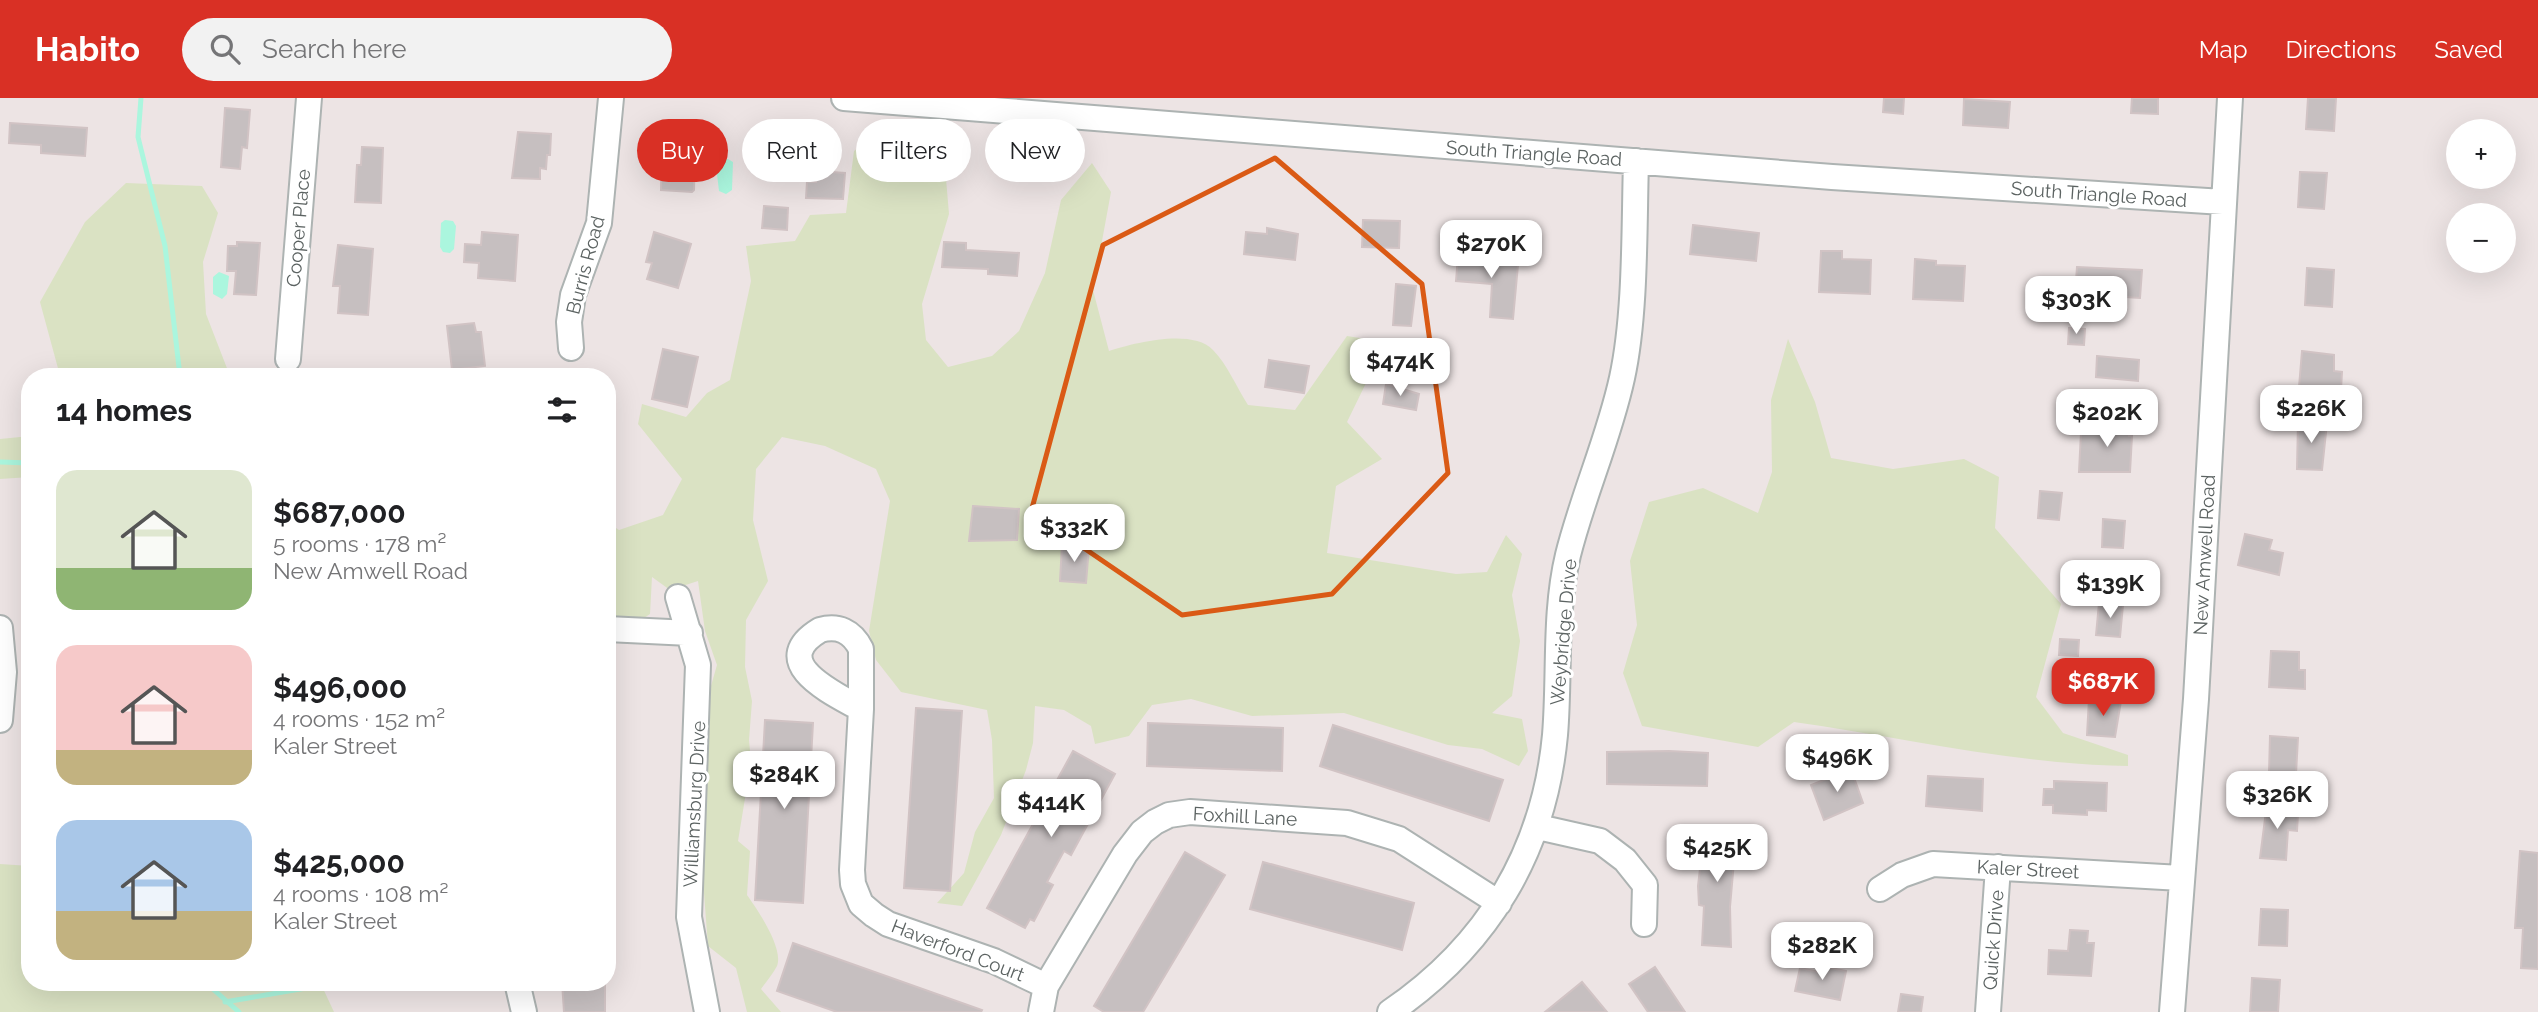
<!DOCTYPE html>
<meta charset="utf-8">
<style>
:root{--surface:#fff;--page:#f2f2f2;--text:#202124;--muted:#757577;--accent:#d93025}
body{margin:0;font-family:Raleway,sans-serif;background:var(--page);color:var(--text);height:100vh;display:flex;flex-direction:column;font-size:26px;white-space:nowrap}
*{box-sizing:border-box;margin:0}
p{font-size:23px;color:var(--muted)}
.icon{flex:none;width:38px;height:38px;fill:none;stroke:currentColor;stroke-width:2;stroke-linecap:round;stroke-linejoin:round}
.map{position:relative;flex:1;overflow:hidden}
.details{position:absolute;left:21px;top:270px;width:595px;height:623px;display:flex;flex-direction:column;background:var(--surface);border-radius:28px;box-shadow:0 7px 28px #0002}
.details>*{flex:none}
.top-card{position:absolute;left:637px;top:21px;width:665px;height:63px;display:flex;gap:14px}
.tools{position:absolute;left:2446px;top:21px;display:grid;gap:14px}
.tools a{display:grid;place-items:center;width:70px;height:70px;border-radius:50%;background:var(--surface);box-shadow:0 7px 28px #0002;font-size:35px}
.price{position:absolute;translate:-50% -60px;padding:0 16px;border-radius:14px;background:#fff;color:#222;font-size:23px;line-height:46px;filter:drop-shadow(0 2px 4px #0008)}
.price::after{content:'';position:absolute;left:50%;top:42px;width:21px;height:16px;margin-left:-10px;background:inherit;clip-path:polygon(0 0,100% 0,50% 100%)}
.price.selected{background:var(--accent);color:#fff}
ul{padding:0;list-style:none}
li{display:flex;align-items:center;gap:21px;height:175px;padding:0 35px}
li span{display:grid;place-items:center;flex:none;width:196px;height:140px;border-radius:21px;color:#555}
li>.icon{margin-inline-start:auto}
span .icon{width:84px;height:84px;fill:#fffc;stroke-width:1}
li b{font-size:30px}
h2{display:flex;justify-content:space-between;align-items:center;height:84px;padding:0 35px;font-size:30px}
.chip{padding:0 24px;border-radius:32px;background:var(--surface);box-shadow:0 7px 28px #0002;font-size:24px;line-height:63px}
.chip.selected{background:var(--accent);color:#fff}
header{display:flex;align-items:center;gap:42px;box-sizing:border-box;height:98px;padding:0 35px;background:var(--accent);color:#fff}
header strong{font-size:33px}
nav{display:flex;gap:38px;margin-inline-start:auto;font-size:24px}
.search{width:490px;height:63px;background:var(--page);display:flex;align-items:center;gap:18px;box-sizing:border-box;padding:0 24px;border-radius:38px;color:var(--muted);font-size:26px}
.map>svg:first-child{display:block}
.green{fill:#dae2c3}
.water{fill:#abf6de}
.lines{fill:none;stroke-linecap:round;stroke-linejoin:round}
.stream{stroke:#abf6de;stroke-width:5}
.building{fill:#c6bfc0;stroke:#d1c3c4;stroke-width:2}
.minor-casing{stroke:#adb3b2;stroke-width:28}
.minor{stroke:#fff;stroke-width:24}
.marked{fill:none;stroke:#da5a15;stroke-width:5;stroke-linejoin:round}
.labels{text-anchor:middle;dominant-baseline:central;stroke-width:6;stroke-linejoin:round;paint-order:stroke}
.street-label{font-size:19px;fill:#5c6362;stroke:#fff}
</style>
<header>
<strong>Habito</strong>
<div class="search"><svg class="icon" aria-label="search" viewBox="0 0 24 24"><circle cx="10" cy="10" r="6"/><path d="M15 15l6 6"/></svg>Search here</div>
<nav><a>Map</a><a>Directions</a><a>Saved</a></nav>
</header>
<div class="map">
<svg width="2538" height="914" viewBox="0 0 2538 914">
<rect width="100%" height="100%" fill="#ede4e4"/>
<path class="green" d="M886 28 925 32 944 57 949 116 922 206 926 242 948 269 992 258 1019 233 1045 175 1061 102 1092 65 1111 94 1093 192 1109 253C1134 245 1192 230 1213 252 1227 266 1237 290 1248 307L1295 312 1347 238 1386 244 1347 324 1382 361 1336 388 1327 455 1456 476 1487 474 1506 437 1522 456 1512 497 1520 543 1512 598 1492 615 1522 621 1528 653 1519 668 1482 651 1448 647 1344 615 1252 618 1191 601 1152 607 1129 638 1095 646 1091 628 1064 612 1035 608 1033 645 1026 672 1001 737 962 808 937 805 964 775 975 734 994 700 992 642 987 612 901 594 876 562 869 533 890 403 876 371 825 348 782 339 756 371 753 422 768 483 746 522 745 569 752 603 749 642 751 664 738 743 750 753 747 797C757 811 784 850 777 868 773 876 766 884 761 891L781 914H747L736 870 708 848 698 716 701 623 717 567 705 533 698 483 670 492 652 479 650 516 635 526 607 521V424L619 432 663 417 682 381 638 326 642 306 686 319 707 295 730 282 751 183 746 148 795 143 810 117 846 115 854 53Z
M126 85 202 88 218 115 203 164 206 216 230 278H63L59 274 40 204 85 124Z
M1788 241 1815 304 1831 360 1893 371 1964 361 1999 379 1995 430 2061 506 2036 599 2063 635 2128 657V668C2013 666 1907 640 1794 624L1758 649 1642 628 1623 575 1637 527 1630 463 1649 404 1703 390 1758 415 1772 374 1771 302Z
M30 338V379L0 381V341Z
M0 766 30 768V884H320L334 914H0Z"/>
<path class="water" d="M728 61 733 64 732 92 726 96 719 93 716 68 719 63Z
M445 122 453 123 456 128 454 151 450 155 443 154 440 149 441 125Z
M219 174 229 178 227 196 222 201 213 196V179Z
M1832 643 1843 649 1840 657 1832 656 1822 663 1810 654 1816 645 1828 646Z"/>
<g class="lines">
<path class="stream" d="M141 0 138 39 165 148 180 278
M0 364 30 365
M607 438H608
M205 884 239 914
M225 904 341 884"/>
</g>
<path class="building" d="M1884 0H1904L1903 16 1883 14Z
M2132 0H2158V16L2131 15Z
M2308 0H2336L2334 33 2306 31Z
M1964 1 2010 4 2008 30 1963 27Z
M225 10 250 12 247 50 242 49 240 71 221 69Z
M10 25 87 30 85 58 41 55V47L9 45Z
M518 34 551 36 550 57H547L546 71 540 70V81L512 80Z
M662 46 695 49 694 92 692 94 661 92Z
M362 49 383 50 381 105 355 104 357 67H361Z
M816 73 845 75 843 101 806 100 807 84H816Z
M2300 74 2327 75 2324 111 2298 109Z
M764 108 788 110 787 132 762 130Z
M1363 122 1400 123 1399 150 1362 149Z
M1693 127 1759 135 1756 163 1690 156Z
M1267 130 1298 136 1295 162 1244 156 1246 134 1267 136Z
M482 134 518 137 515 183 478 180 479 165 464 164 465 146 481 147Z
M654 134 691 146 678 190 647 181 652 165 646 164Z
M237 144 260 145 256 197 234 196 236 173H227L228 148H237Z
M944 144 966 145V152L1019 155 1017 178 988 176V171L942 169Z
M338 147 373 151 368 217 338 215 340 188H333Z
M1468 153 1496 156V165L1518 167 1513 221 1490 219 1492 186 1456 183 1458 158 1468 159Z
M1821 153H1842V161L1871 162 1870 196 1819 194Z
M1915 161 1936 163V167L1965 168 1963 203 1913 201Z
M2077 169 2142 172 2140 200 2075 196Z
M2307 170 2334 172 2332 209 2305 207Z
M1396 186 1416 188 1411 228 1393 227Z
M474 225 476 234H481L485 268 452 272 447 228Z
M2069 230 2085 231 2084 247 2068 246Z
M663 251 698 259 687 309 652 301Z
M2302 253 2334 257V273L2342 274 2341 292 2299 289Z
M2097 258 2139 262 2138 283 2096 279Z
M1269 262 1309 268 1304 295 1265 289Z
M1386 286 1419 296 1416 312 1383 306Z
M2108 323 2130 325 2129 338H2132L2130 374H2079L2081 334 2095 335 2096 328 2108 329Z
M2298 323 2327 325 2322 372 2297 371Z
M2040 393 2062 395 2059 422 2038 420Z
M973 408 1019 411 1017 442 969 443Z
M2103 421 2125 423 2123 450 2102 449Z
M2245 436 2272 442 2269 452 2283 455 2279 477 2238 467Z
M1062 447 1089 449 1086 485 1060 483Z
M2099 505 2123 507 2120 539 2096 537Z
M2060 541 2079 542 2078 558 2059 557Z
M2271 553 2299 554V572H2305V591L2269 589Z
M2065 574 2095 576 2094 596 2064 593Z
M2089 601 2121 603 2115 639 2087 637Z
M916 610 962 613 950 793 904 790Z
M765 622 813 625 803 805 755 802Z
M1148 625 1283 630 1282 673 1147 668Z
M1333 627 1503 682 1489 723 1320 668Z
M2270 638 2298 640 2296 676 2269 675Z
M1073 653 1115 676 1071 757 1064 753 1047 784 1053 787 1034 823 1030 821 1025 830 987 810Z
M1669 653 1708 655 1707 688 1607 686V654Z
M1851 671 1863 705 1824 722 1811 687Z
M1928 678 1983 681 1982 713 1926 708Z
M2054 683 2107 685 2106 713 2087 712V717L2053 715V707H2043L2044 691H2054Z
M2267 705 2290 706 2289 715 2298 716 2297 733 2288 732 2286 762 2260 760Z
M1705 727 1737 729 1730 809 1731 849 1702 847 1704 808 1699 807 1698 788Z
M2520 753 2538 755V871L2521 870 2523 830H2515Z
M1185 754 1225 777 1143 914H1104L1094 908Z
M1263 764 1414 805 1402 852 1250 811Z
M2261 811 2288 812 2287 848 2259 847Z
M2070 832 2088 833 2087 845H2094L2091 878 2048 876 2049 852 2068 853Z
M793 845 982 912 981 914H837L777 893Z
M1821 868 1846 873 1840 902 1795 893 1800 870 1819 874Z
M1655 869 1685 914H1648L1629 886Z
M2252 880 2280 882 2278 914H2250Z
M562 884H605V914H564Z
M1582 884 1607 914H1545Z
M1901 896 1923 899 1921 914H1898Z"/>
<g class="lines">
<defs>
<path id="minor" d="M844 0 1832 79 2223 104
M571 250 569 224 573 197 599 125 611 0
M288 261 309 0
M678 499 698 567 689 819 707 914
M0 530 4 574 0 622
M607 531 690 535
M861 611V551C852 533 838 527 820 532 765 565 835 596 861 611L852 772 853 786 861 806 874 817 888 826 994 863 1046 888
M1538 729 1600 743 1625 762 1645 787 1644 826
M1880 791 1902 777 1933 766 2181 780
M517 884 524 914
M1041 914 1046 888 1125 756 1142 734 1155 724 1169 717 1190 714 1347 725 1399 741 1499 805
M1390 914C1487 848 1544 754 1555 637 1560 578 1554 515 1568 457 1583 397 1609 340 1622 280 1636 216 1634 129 1636 63
M1988 914 1998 769
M2172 914 2196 601 2230 0"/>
</defs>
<use href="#minor" class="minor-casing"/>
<use href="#minor" class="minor"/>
</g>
<path class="marked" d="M1275 60 1422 186 1448 375 1332 496 1182 517 1031 414 1103 147Z"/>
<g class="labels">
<g class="street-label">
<text transform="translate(1534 55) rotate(4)">South Triangle Road</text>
<text transform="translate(2099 96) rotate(4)">South Triangle Road</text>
<text transform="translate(298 130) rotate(-85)">Cooper Place</text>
<text transform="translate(585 167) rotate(-75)">Burris Road</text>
<text transform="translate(2204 457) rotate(-87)">New Amwell Road</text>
<text transform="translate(1563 534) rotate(-85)">Weybridge Drive</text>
<text transform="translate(694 706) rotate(-87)">Williamsburg Drive</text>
<text transform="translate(1245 718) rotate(3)">Foxhill Lane</text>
<text transform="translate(2028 771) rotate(3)">Kaler Street</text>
<text transform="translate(1993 842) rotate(-86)">Quick Drive</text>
<text transform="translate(958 852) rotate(21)">Haverford Court</text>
</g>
</g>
</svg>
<div class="tools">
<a>+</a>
<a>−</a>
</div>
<b class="price" style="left:1491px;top:182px">$270K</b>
<b class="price" style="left:2076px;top:238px">$303K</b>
<b class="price" style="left:1400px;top:300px">$474K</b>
<b class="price" style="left:2311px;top:347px">$226K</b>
<b class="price" style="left:2107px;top:351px">$202K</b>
<b class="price" style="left:1074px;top:466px">$332K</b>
<b class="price" style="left:2110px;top:522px">$139K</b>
<b class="price selected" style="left:2103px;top:620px">$687K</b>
<b class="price" style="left:1837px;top:696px">$496K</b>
<b class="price" style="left:784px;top:713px">$284K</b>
<b class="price" style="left:2277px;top:733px">$326K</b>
<b class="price" style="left:1051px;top:741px">$414K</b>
<b class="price" style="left:1717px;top:786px">$425K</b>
<b class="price" style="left:1822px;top:884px">$282K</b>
<div class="top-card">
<a class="chip selected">Buy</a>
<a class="chip">Rent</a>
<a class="chip">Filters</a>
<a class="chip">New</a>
</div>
<section class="details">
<h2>14 homes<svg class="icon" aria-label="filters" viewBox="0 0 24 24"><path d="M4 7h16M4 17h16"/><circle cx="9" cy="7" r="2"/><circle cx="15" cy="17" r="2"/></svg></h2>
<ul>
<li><span style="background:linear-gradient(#dfe7d0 70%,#8fb573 0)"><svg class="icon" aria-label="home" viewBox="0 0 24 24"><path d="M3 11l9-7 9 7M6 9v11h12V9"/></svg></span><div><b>$687,000</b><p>5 rooms · 178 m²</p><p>New Amwell Road</p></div></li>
<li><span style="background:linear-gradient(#f6c9c9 75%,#c2b280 0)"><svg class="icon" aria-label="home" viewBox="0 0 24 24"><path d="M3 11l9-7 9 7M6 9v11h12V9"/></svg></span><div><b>$496,000</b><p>4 rooms · 152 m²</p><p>Kaler Street</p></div></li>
<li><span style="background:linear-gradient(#a9c7e8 65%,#c2b280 0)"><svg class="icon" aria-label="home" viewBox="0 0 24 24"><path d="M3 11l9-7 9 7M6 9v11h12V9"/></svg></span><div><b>$425,000</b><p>4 rooms · 108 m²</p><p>Kaler Street</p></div></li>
</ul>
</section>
</div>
